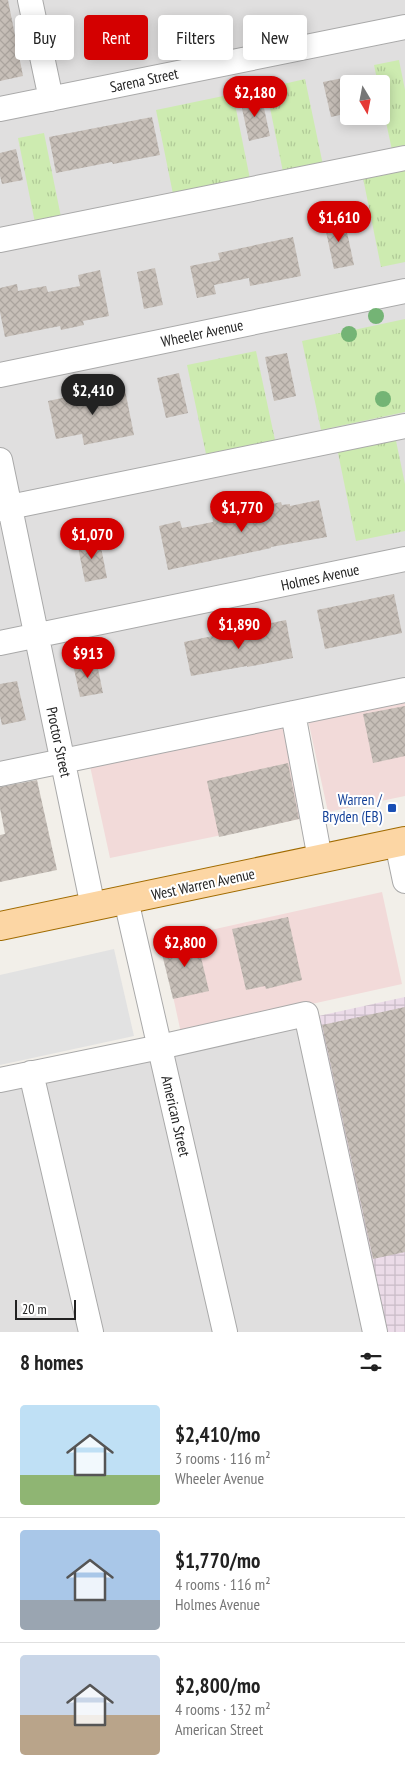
<!DOCTYPE html>
<meta charset="utf-8">
<style>
:root{--surface:#fff;--page:#f6f6f6;--text:#222;--muted:#767676;--line:#e0e0e0;--accent:#d40000}
body{margin:0;font-family:"PT Sans Narrow",sans-serif;background:var(--page);color:var(--text);height:100vh;display:flex;flex-direction:column;font-size:19px;white-space:nowrap}
*{box-sizing:border-box;margin:0}
p{font-size:16px;color:var(--muted)}
.icon{flex:none;width:28px;height:28px;fill:none;stroke:currentColor;stroke-width:2;stroke-linecap:round;stroke-linejoin:round}
.map{position:relative;height:1332px;overflow:hidden}
.drawer{display:flex;flex-direction:column;background:var(--surface);flex:1}
.drawer>*{flex:none}
.top-card{position:absolute;left:15px;top:15px;width:375px;height:45px;display:flex;gap:10px}
.needle{width:32px;rotate:170deg}
.buttons{position:absolute;left:340px;top:75px;display:grid;gap:10px}
.buttons a{display:grid;place-items:center;width:50px;height:50px;border-radius:5px;background:var(--surface);box-shadow:0 2px 12px #0003;font-size:25px}
.scale{position:absolute;left:15px;bottom:12px;width:61px;box-sizing:border-box;padding-left:5px;border:2px solid #222;border-top:0;font-size:14px;line-height:18px;white-space:nowrap;color:#222;-webkit-text-stroke:4px #fff;paint-order:stroke}
.price{position:absolute;translate:-50% -42px;padding:0 11px;border-radius:18px;background:var(--accent);color:#fff;font-size:16px;line-height:32px;filter:drop-shadow(0 1px 2px #0008)}
.price::after{content:'';position:absolute;left:50%;top:30px;width:15px;height:11px;margin-left:-8px;background:inherit;clip-path:polygon(0 0,100% 0,50% 100%)}
.price.selected{background:#222;color:#fff}
ul{padding:0;list-style:none}
li{display:flex;align-items:center;gap:15px;height:125px;padding:0 20px}
li+li{border-top:1px solid var(--line)}
li span{display:grid;place-items:center;flex:none;width:140px;height:100px;border-radius:5px;color:#555}
li>.icon{margin-inline-start:auto}
span .icon{width:60px;height:60px;fill:#fffc;stroke-width:1}
li b{font-size:21px}
h2{display:flex;justify-content:space-between;align-items:center;height:60px;padding:0 20px;font-size:21px}
.pill{padding:0 18px;border-radius:5px;background:var(--surface);box-shadow:0 2px 12px #0003;font-size:18px;line-height:45px}
.pill.selected{background:var(--accent);color:#fff}
.map>svg:first-child{display:block}
.residential{fill:#e0dfdf;fill-rule:evenodd}
.commercial{fill:#f2dad9}
.industrial{fill:url(#industrial-grid)}
.grass{fill:url(#grass-tufts)}
.parking{fill:#e2e2e2}
.building{fill:url(#building-cross-hatch)}
.lines{fill:none;stroke-linecap:round;stroke-linejoin:round}
.minor-casing{stroke:#a9a9a9;stroke-width:26}
.major-casing{stroke:#a06b00;stroke-width:30}
.minor{stroke:#fff;stroke-width:24}
.major{stroke:#fcd6a4;stroke-width:28}
.tree{fill:#74b475}
.transit-dot{fill:#1a4fb4;stroke:#fff;stroke-width:2}
.labels{text-anchor:middle;dominant-baseline:central;stroke-width:4;stroke-linejoin:round;paint-order:stroke}
.street-label{font-size:15px;fill:#222;stroke:#fff}
.transit-label{font-size:15px;fill:#164399;stroke:#fff;text-anchor:end}
</style>
<div class="map">
<svg width="405" height="1332" viewBox="0 0 405 1332">
<defs>
<pattern id="industrial-grid" width="8" height="8" patternUnits="userSpaceOnUse" patternTransform="scale(1.25)"><rect width="8" height="8" fill="#ebdbe8"/><path d="M0 4h8M4 0v8" fill="none" stroke="#c9bcc7"/></pattern>
<pattern id="grass-tufts" width="24" height="20" patternUnits="userSpaceOnUse" patternTransform="scale(1.25)"><rect width="24" height="20" fill="#cdebb0"/><path d="M3 7l-1-3M5 7V3M7 7l1-3M15 17l-1-3M17 17v-4M19 17l1-3" fill="none" stroke="#b0c997"/></pattern>
<pattern id="building-cross-hatch" width="8" height="8" patternUnits="userSpaceOnUse" patternTransform="scale(1.25)"><rect width="8" height="8" fill="#c7bfb8"/><path d="M0 0l8 8M0 8l8-8" fill="none" stroke="#aba49e"/></pattern>
</defs>
<rect width="100%" height="100%" fill="#f2efe9"/>
<path class="residential" d="M0 0H405V694L0 779ZM349 84H381V116H349Z
M303 1026 372 1332H0V1088Z"/>
<path class="commercial" d="M405 694V796L328 812 307 715Z
M284 725 304 818 110 858 90 766Z
M382 892 402 984 181 1033 161 941Z"/>
<path class="industrial" d="M405 997V1332H384L314 1017Z"/>
<path class="grass" d="M399 60 405 90V147L392 150 381 99V84H378L374 65Z
M305 79 323 165 283 172 266 88Z
M233 94 250 179 173 194 156 110Z
M44 133 61 217 35 223 18 138Z
M405 169V262L381 267 363 178Z
M405 319V412L321 430 302 341Z
M256 351 275 440 206 454 187 365Z
M395 436 405 484V531L356 541 337 448Z"/>
<path class="parking" d="M114 949 134 1036 0 1065V975Z"/>
<path class="building" d="M0 0H8L23 76 0 81Z
M343 78 349 113 331 117 323 82Z
M261 94 270 136 249 141 240 99Z
M152 117 160 155 113 164 112 162 56 173 49 137Z
M16 149 23 180 2 184 0 176V153Z
M344 218 354 265 334 269 324 222Z
M293 237 301 276 250 286 249 278 214 285 216 294 197 298 190 266 220 260 218 253Z
M155 268 163 305 144 309 137 272Z
M100 270 109 316 83 321 84 325 61 330 60 326 5 337 0 312V288L17 284 18 291 46 286 48 292 80 286 78 275Z
M287 353 296 396 274 401 265 357Z
M179 373 188 413 166 418 157 378Z
M124 385 134 435 84 445 82 434 56 439 48 401Z
M319 500 327 537 271 547V548L168 570 159 526 180 521 182 528 213 522 212 513 262 503V506L281 502 282 505 290 504V506Z
M99 537 107 578 85 582 77 542Z
M394 594 402 633 325 649 317 610Z
M286 620 293 658 247 667V666L191 676 184 642 232 632 233 637 242 634 267 628 266 624Z
M94 660 95 665 97 664 103 693 80 697 74 669 80 668 79 663Z
M17 681 26 720 2 725 0 716V684Z
M405 706V756L373 763 363 714Z
M288 763 299 819 219 837 207 781Z
M37 780 57 870 0 882V835L5 834 0 808V787Z
M288 917 302 980 266 989 265 986 246 990 232 929Z
M196 936 209 991 173 999 162 954 170 943Z
M405 1007V1252L373 1259 322 1025Z"/>
<g class="lines">
<defs>
<path id="minor" d="M30 0 51 99
M0 109 405 27
M0 240 405 158
M0 375 405 291
M0 460 93 907
M0 509 405 426
M0 643 405 559
M293 713 320 859
M0 774 405 690
M397 843 405 881
M126 900 225 1332
M31 1073 91 1332
M0 1080 160 1047 306 1014 375 1332"/>
<path id="major" d="M0 926 405 841"/>
</defs>
<use href="#minor" class="minor-casing"/>
<use href="#major" class="major-casing"/>
<use href="#minor" class="minor"/>
<use href="#major" class="major"/>
</g>
<g class="tree">
<circle cx="376" cy="316" r="8"/>
<circle cx="349" cy="334" r="8"/>
<circle cx="383" cy="399" r="8"/>
</g>
<rect class="transit-dot" x="387" y="803" width="10" height="10" rx="2.5"/>
<g class="labels">
<g class="street-label">
<text transform="translate(144 80) rotate(-12)">Sarena Street</text>
<text transform="translate(202 333) rotate(-12)">Wheeler Avenue</text>
<text transform="translate(320 577) rotate(-12)">Holmes Avenue</text>
<text transform="translate(59 742) rotate(78)">Proctor Street</text>
<text transform="translate(203 884) rotate(-12)">West Warren Avenue</text>
<text transform="translate(176 1116) rotate(77)">American Street</text>
</g>
<g class="transit-label">
<text x="382" y="799">Warren /<tspan x="382" dy="17">Bryden (EB)</tspan></text>
</g>
</g>
</svg>
<div class="buttons">
<a><svg class="needle" viewBox="-14 -14 28 28"><path d="M0-13l5 13h-10z" fill="#e53935"/><path d="M0 13l5-13h-10z" fill="#767676"/></svg></a>
</div>
<div class="scale">20 m</div>
<b class="price" style="left:255px;top:118px">$2,180</b>
<b class="price" style="left:339px;top:243px">$1,610</b>
<b class="price selected" style="left:93px;top:416px">$2,410</b>
<b class="price" style="left:242px;top:533px">$1,770</b>
<b class="price" style="left:92px;top:560px">$1,070</b>
<b class="price" style="left:239px;top:650px">$1,890</b>
<b class="price" style="left:88px;top:679px">$913</b>
<b class="price" style="left:185px;top:968px">$2,800</b>
<div class="top-card">
<a class="pill">Buy</a>
<a class="pill selected">Rent</a>
<a class="pill">Filters</a>
<a class="pill">New</a>
</div>
</div>
<section class="drawer">
<h2>8 homes<svg class="icon" aria-label="filters" viewBox="0 0 24 24"><path d="M4 7h16M4 17h16"/><circle cx="9" cy="7" r="2"/><circle cx="15" cy="17" r="2"/></svg></h2>
<ul>
<li><span style="background:linear-gradient(#bfe0f5 70%,#8fb573 0)"><svg class="icon" aria-label="home" viewBox="0 0 24 24"><path d="M3 11l9-7 9 7M6 9v11h12V9"/></svg></span><div><b>$2,410/mo</b><p>3 rooms · 116 m²</p><p>Wheeler Avenue</p></div></li>
<li><span style="background:linear-gradient(#a9c7e8 70%,#9aa5b1 0)"><svg class="icon" aria-label="home" viewBox="0 0 24 24"><path d="M3 11l9-7 9 7M6 9v11h12V9"/></svg></span><div><b>$1,770/mo</b><p>4 rooms · 116 m²</p><p>Holmes Avenue</p></div></li>
<li><span style="background:linear-gradient(#c9d6e8 60%,#b9a48a 0)"><svg class="icon" aria-label="home" viewBox="0 0 24 24"><path d="M3 11l9-7 9 7M6 9v11h12V9"/></svg></span><div><b>$2,800/mo</b><p>4 rooms · 132 m²</p><p>American Street</p></div></li>
</ul>
</section>
